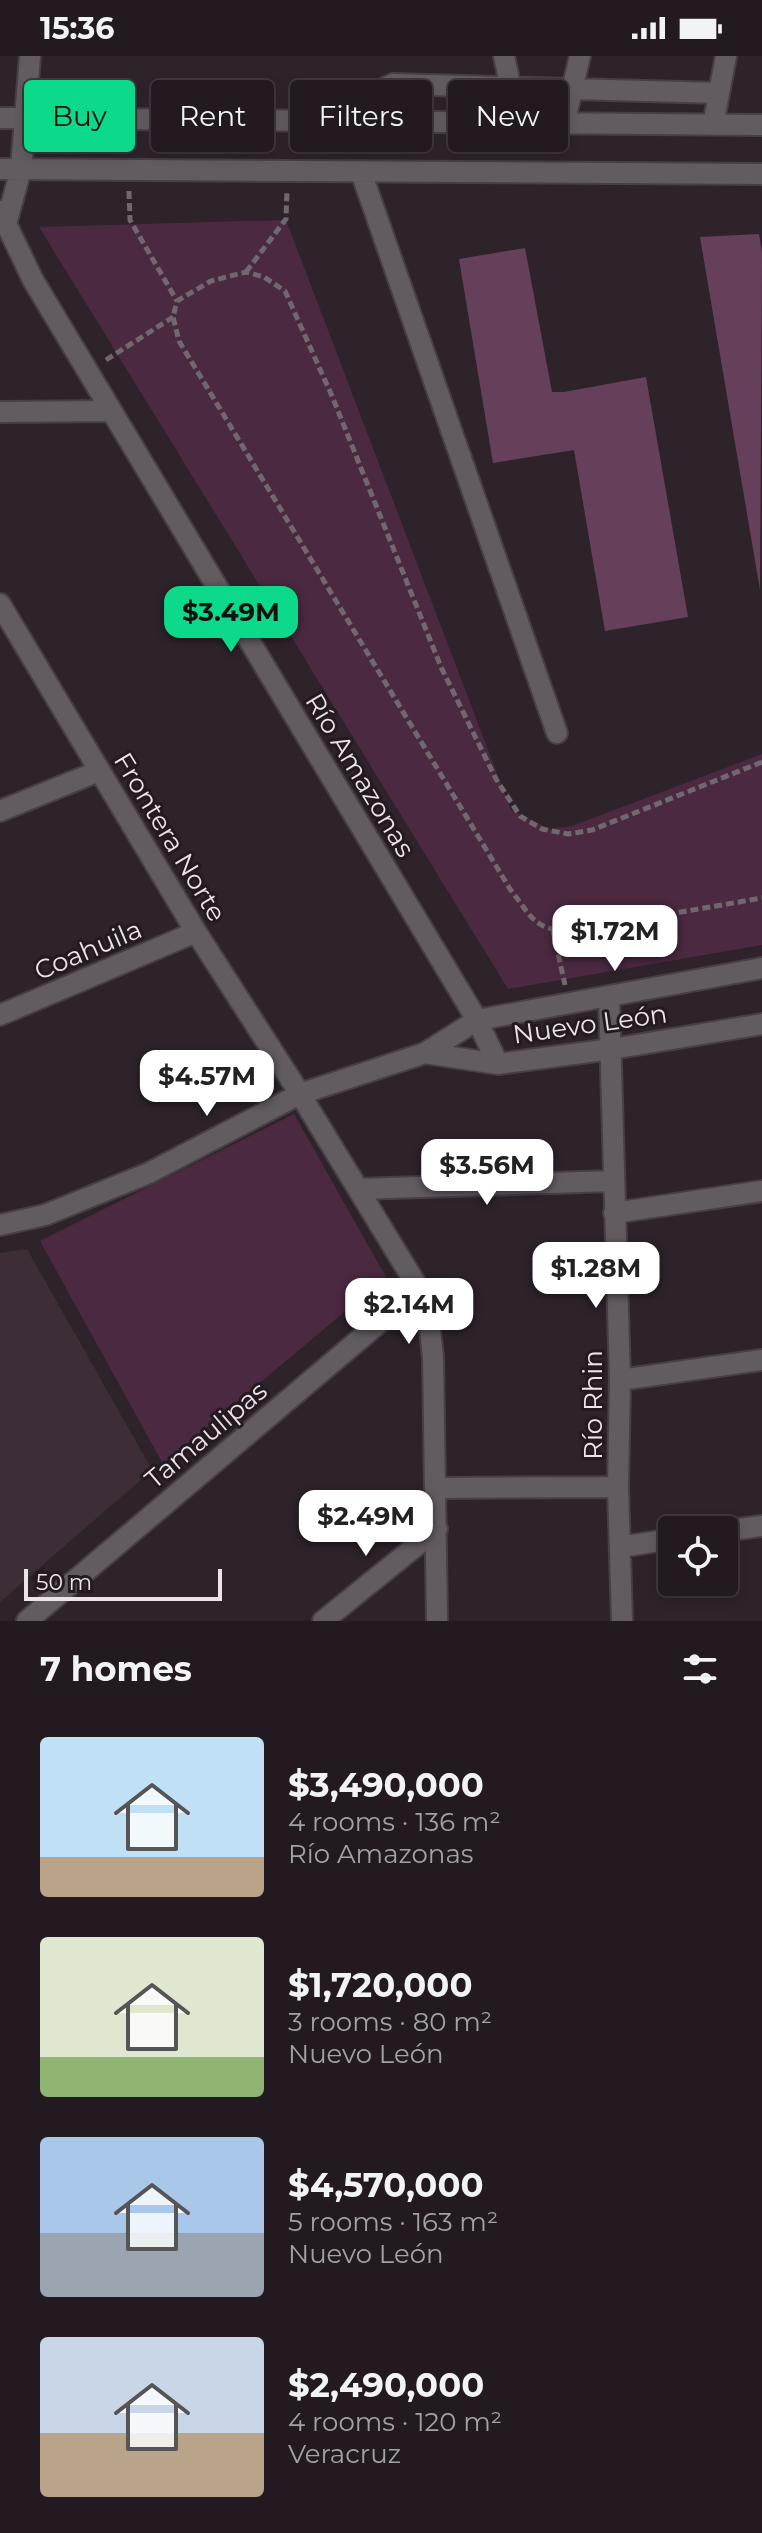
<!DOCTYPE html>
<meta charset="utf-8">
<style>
:root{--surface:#221a20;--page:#2e272d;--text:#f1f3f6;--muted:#a2a1a5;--line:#3f383e;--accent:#0cd98a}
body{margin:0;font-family:Montserrat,sans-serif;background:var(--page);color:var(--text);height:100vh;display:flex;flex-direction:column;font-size:30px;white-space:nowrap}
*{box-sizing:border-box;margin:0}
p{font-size:26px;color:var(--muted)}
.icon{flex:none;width:44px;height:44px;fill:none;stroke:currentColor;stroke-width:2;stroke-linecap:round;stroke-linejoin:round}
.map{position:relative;height:1565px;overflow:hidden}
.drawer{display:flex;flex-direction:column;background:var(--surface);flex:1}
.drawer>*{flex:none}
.banner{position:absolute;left:24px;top:24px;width:714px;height:72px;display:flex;gap:16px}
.fabs{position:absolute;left:658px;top:1460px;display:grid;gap:16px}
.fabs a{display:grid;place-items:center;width:80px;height:80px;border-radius:8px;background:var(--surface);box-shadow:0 4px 12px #0003,0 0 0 2px var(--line);font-size:40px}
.scale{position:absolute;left:24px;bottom:20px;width:198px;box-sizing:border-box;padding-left:8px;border:4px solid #ebe4e9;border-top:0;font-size:22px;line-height:28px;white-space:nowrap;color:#ebe4e9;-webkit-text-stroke:6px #241a21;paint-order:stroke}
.price{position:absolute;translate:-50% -68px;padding:0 18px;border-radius:16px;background:#fff;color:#222;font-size:26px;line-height:52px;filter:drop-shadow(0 2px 4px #0008)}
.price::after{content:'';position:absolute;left:50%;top:48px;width:24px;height:18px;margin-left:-12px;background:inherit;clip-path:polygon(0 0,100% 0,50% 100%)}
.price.on{background:var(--accent);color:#111}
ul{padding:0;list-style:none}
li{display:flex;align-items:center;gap:24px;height:200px;padding:0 40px}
li span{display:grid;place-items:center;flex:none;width:224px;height:160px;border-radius:8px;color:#555}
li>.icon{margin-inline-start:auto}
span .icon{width:96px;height:96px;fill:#fffc;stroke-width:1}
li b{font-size:34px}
h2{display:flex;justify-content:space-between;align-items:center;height:96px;padding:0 40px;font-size:34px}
.pill{padding:0 28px;border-radius:8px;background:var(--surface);box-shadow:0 4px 12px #0003,0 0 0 2px var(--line);font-size:28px;line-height:72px}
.pill.on{background:var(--accent);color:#111}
.status{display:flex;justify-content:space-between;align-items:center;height:56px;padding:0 40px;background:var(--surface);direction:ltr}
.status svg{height:22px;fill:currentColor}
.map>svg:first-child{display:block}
.built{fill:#3d2d38}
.green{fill:#4b2941}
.building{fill:#66405b}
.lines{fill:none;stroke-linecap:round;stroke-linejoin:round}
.minor-casing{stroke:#483e46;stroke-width:24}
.path{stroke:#71676e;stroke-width:5;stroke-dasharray:8 4;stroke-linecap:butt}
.minor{stroke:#625c60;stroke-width:20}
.labels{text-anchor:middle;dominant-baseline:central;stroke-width:6;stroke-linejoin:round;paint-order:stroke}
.street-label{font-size:26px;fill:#ebe4e9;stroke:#241a21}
</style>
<div class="status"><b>15:36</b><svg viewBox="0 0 49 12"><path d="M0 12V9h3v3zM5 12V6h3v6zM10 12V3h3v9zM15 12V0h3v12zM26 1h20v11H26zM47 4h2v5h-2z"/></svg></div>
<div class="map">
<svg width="762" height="1565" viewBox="0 0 762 1565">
<rect width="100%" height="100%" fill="#2e232b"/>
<path class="built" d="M27 1193 152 1414 0 1546V1197Z"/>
<path class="green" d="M286 164 511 754 550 773 572 770 762 698V889L508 933 39 171Z
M294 1058 386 1221 163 1408 40 1185Z"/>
<path class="building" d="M759 178 762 197 760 534 700 181Z
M525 192 552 336H564L646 321 688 561 605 575 574 394 493 407 459 203Z"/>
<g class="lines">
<defs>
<path id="minor" d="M504 0 511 33
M0 62 762 69
M360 67 376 36 393 28 719 37
M564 68 580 0
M713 69 726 0
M0 113 762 118
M361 116 557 677
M0 155 33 224 477 964 498 1008
M6 168 21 113 30 0
M0 356 110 355
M0 548 196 876 300 1038 419 1233 429 1265 433 1301 437 1565
M0 755 99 715
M609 940 620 1324 618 1431 622 1565
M0 959 196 876
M425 997 498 1008 612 993 762 968
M358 1133 614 1125
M614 1157 762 1135
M0 1169 45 1159 149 1117 300 1038 425 997 477 964 762 912
M620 1324 762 1304
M436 1432 618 1431
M724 1475 762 1470
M620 1491 672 1483
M27 1565 419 1233
M323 1565 437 1473"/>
</defs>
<use href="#minor" class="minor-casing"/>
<path class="path" d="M129 135 130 164 177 245
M246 216 286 163 287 135
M106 304 173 261
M762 706 592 774 568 778 542 773 520 760 496 723 441 611 332 340 285 235 264 221 246 216 211 225 177 245 173 261 179 285 510 833C534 864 535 876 577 874L762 842
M553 875 565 929"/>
<use href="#minor" class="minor"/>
</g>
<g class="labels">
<g class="street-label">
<text transform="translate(360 719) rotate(59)">Río Amazonas</text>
<text transform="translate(170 781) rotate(59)">Frontera Norte</text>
<text transform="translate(88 894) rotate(-23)">Coahuila</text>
<text transform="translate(590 968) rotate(-8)">Nuevo León</text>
<text transform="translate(593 1349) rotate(-90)">Río Rhin</text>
<text transform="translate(206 1379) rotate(-40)">Tamaulipas</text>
</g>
</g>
</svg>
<div class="fabs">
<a><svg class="icon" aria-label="locate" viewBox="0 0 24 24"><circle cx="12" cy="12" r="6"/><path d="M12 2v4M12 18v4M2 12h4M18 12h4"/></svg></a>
</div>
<div class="scale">50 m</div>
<b class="price on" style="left:231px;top:598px">$3.49M</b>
<b class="price" style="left:615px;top:917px">$1.72M</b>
<b class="price" style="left:207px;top:1062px">$4.57M</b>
<b class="price" style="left:487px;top:1151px">$3.56M</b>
<b class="price" style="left:596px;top:1254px">$1.28M</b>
<b class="price" style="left:409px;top:1290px">$2.14M</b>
<b class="price" style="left:366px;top:1502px">$2.49M</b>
<div class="banner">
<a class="pill on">Buy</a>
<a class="pill">Rent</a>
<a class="pill">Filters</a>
<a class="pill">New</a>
</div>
</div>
<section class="drawer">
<h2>7 homes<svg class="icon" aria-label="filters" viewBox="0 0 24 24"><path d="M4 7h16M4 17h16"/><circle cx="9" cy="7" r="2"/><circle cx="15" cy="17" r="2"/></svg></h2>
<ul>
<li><span style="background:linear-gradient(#bfe0f5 75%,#b9a48a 0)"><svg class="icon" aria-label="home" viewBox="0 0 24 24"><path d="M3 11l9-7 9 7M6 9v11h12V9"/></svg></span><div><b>$3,490,000</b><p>4 rooms · 136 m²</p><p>Río Amazonas</p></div></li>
<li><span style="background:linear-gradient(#dfe7d0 75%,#8fb573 0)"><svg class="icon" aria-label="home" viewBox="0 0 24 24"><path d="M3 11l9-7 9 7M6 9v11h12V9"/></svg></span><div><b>$1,720,000</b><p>3 rooms · 80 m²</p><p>Nuevo León</p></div></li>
<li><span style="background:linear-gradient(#a9c7e8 60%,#9aa5b1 0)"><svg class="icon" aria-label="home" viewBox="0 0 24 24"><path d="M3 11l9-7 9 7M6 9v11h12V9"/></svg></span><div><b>$4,570,000</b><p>5 rooms · 163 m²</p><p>Nuevo León</p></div></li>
<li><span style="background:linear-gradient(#c9d6e8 60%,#b9a48a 0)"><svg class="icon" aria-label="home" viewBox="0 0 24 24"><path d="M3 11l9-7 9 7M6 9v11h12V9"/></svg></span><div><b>$2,490,000</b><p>4 rooms · 120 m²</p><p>Veracruz</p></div></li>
</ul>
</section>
